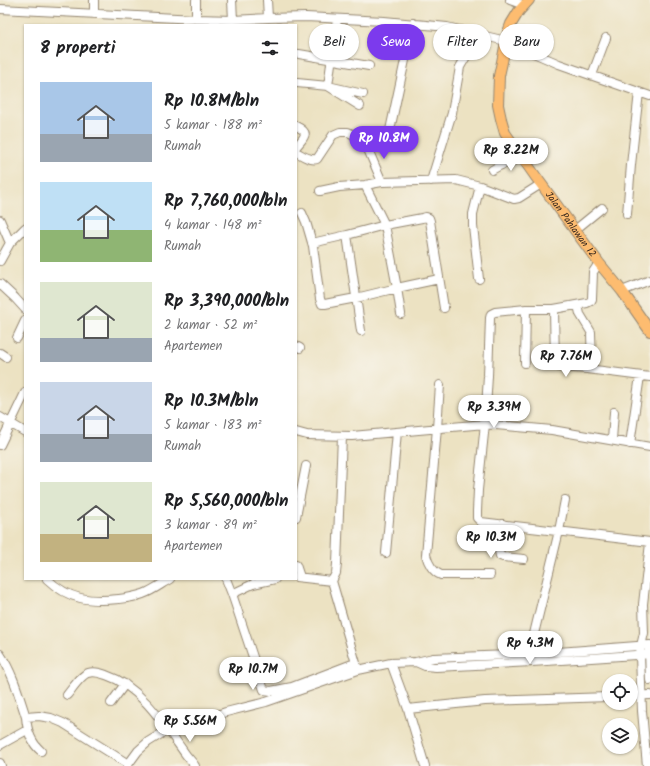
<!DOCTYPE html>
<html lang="id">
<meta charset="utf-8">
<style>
:root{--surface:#fff;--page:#f2f2f2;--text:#202124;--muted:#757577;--accent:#7c3aed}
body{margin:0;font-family:Kalam,sans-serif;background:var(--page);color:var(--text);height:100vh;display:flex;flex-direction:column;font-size:15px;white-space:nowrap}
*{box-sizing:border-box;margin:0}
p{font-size:13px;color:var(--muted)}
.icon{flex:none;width:22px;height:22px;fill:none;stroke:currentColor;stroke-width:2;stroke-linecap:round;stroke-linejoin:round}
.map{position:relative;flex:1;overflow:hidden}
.side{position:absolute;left:24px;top:24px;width:273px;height:556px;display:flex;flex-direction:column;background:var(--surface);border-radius:0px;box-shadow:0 1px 3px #0004}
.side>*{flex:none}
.top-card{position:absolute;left:309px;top:24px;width:281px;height:36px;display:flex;gap:8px}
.controls{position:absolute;left:602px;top:674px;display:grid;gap:8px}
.controls a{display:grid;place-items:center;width:36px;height:36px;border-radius:50%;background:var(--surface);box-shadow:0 1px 3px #0004;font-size:20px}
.price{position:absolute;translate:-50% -34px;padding:0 9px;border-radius:14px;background:#fff;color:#222;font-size:13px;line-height:26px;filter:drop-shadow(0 1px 2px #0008)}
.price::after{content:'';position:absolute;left:50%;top:24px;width:12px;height:9px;margin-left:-6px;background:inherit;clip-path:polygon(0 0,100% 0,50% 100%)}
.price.on{background:var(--accent);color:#fff}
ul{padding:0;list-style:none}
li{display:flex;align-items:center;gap:12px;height:100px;padding:0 16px}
li span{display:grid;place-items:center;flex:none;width:112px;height:80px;border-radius:0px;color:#555}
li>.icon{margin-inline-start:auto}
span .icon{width:48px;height:48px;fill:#fffc;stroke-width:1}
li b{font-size:17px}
h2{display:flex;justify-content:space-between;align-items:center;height:48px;padding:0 16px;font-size:17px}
.tag{padding:0 14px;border-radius:18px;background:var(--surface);box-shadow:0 1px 3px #0004;font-size:14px;line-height:36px}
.tag.on{background:var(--accent);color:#fff}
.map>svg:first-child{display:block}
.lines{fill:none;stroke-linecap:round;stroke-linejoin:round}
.minor-casing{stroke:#948670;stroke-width:10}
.major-casing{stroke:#948670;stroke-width:12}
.minor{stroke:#fff;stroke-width:8}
.major{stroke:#fdbc6f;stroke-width:10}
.labels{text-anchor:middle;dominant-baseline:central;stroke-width:3;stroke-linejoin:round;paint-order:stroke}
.street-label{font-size:10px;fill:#3b2a1e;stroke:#f7f3e8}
</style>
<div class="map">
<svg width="650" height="766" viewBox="0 0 650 766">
<rect width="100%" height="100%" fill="#f7f3e8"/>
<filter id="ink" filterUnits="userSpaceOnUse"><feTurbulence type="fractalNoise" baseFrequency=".025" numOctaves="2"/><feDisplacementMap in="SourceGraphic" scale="8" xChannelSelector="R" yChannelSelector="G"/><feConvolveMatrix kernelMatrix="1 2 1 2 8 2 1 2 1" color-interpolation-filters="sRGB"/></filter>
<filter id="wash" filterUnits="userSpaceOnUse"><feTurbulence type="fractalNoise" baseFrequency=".012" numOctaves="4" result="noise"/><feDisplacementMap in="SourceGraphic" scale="16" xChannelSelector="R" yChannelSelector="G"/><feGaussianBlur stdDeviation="0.9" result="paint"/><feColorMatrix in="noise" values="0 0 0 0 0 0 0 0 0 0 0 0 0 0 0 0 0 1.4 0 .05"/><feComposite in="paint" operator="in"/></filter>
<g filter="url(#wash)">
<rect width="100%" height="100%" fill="#ece2c2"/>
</g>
<g filter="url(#ink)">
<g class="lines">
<defs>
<path id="minor" d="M196 0V19
M232 0 233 20
M267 0 268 18
M510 0 524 5
M0 9 196 19 233 20 268 18 306 17 384 21 447 27 506 41 559 64 650 96
M94 14V0
M337 19 328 86 363 94
M299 54 369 66
M592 75 606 38
M297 83 328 86 360 106
M296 126C311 133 304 137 296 147
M367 147C374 147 382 149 387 144L413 23
M296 152C302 155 309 161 317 159L333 135 340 132H348L354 135 367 147 382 182
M492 170 499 166 522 157
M431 181 452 113 460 67 467 55 472 33
M365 185 385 225 397 288 401 314
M320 191 339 187 365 185 382 182 456 180 480 186 514 199 519 198 541 184
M302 213 306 222 313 246 320 299 322 304H325L330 303 356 298 397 288 439 279
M627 214 631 165 639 92
M0 220 10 243
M575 230 602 208
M312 243 347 235
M0 261 10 243 25 228
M599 263 593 272 592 299 591 301 587 303 554 309H526L495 312 491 314 490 318 488 376 485 424 478 490 477 511V518L481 522 650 542
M479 279 473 226V214L480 186
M0 284 15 298 25 309
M622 291 650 280
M578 305 580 314 591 332 592 369
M554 309 555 364 557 366 560 367 587 369 650 377
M361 331 347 235 385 225 422 218 426 217 429 218 430 221 444 308
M17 338 25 321
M296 346 300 348
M0 353 6 357
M525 363 526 309
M440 385 437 428 426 555C428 563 433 572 441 575H490
M0 417 25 432
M296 432 307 435 352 436 485 424 552 430 650 447
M342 436 337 564 336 573 332 581 358 670
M612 440 614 412
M630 444 640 376
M0 445 25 393
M296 517 306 466
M503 524 499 551 500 556 503 557 524 559
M386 553 397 432
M296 565 300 577
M296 577 332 581
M47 579C69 600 90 602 119 599 127 598 135 597 143 594 152 591 161 584 170 579
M226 579 232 594 264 690 271 691 292 687 355 663
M232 594 253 584 275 579
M649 649 650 680
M0 654C13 673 19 696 26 717L39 716 51 718 63 723 128 764
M532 659V648L533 638 559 531 565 500
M416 662 425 666 436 667 532 662 650 654
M391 663 408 709 425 766
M67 695C72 689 81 675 88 673 94 671 101 673 106 675 140 686 164 724 184 752 187 757 192 761 195 766
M631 696 650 695
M111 703 125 684
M408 709 485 701 609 697
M26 717C27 730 30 742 41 751
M0 745 27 730
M0 763 1 766
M127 766 138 751 148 742 164 732 226 712 266 702 358 670 391 663 416 662 433 658 532 654 650 645
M647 766 642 711 640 655 641 646 644 633 643 604 650 543"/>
<g id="major">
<path id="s1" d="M529 0 519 11 511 24 508 32 502 62 499 76 498 105 501 119 505 133 536 177 599 263 622 291 650 331"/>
</g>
</defs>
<use href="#minor" class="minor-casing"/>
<use href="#major" class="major-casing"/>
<use href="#minor" class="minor"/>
<use href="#major" class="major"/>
</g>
</g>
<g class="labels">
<g class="street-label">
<text stroke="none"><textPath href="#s1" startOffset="254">Jalan Pahlawan 12</textPath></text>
</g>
</g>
</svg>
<div class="controls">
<a><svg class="icon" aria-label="locate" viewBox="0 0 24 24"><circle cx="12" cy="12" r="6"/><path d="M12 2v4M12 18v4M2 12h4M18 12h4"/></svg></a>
<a><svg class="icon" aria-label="layers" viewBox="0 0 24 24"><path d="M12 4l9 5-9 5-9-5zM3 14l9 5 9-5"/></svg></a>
</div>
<b class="price on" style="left:384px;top:160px">Rp 10.8M</b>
<b class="price" style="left:511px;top:172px">Rp 8.22M</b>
<b class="price" style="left:566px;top:378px">Rp 7.76M</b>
<b class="price" style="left:494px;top:429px">Rp 3.39M</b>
<b class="price" style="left:491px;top:559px">Rp 10.3M</b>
<b class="price" style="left:530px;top:665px">Rp 4.3M</b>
<b class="price" style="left:253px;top:691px">Rp 10.7M</b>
<b class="price" style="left:190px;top:743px">Rp 5.56M</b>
<div class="top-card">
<a class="tag">Beli</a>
<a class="tag on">Sewa</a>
<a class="tag">Filter</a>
<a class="tag">Baru</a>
</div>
<section class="side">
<h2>8 properti<svg class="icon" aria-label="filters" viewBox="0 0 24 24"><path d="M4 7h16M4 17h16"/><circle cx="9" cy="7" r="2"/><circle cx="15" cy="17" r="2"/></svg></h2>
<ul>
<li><span style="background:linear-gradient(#a9c7e8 65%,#9aa5b1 0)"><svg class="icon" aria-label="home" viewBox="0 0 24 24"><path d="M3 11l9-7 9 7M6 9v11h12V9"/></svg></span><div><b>Rp 10.8M/bln</b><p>5 kamar · 188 m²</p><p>Rumah</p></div></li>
<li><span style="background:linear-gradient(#bfe0f5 60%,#8fb573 0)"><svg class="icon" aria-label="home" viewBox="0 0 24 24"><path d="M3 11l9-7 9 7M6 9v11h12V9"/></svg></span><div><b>Rp 7,760,000/bln</b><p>4 kamar · 148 m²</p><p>Rumah</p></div></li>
<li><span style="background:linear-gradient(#dfe7d0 70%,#9aa5b1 0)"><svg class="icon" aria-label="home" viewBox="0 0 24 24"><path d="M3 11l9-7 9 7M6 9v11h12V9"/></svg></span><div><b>Rp 3,390,000/bln</b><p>2 kamar · 52 m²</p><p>Apartemen</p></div></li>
<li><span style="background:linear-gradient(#c9d6e8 65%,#9aa5b1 0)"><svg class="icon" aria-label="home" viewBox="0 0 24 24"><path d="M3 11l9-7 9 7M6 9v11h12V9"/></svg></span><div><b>Rp 10.3M/bln</b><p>5 kamar · 183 m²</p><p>Rumah</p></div></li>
<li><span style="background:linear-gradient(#dfe7d0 65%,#c2b280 0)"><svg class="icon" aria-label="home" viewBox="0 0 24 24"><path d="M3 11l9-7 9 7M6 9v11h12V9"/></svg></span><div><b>Rp 5,560,000/bln</b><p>3 kamar · 89 m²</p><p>Apartemen</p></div></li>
</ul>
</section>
</div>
